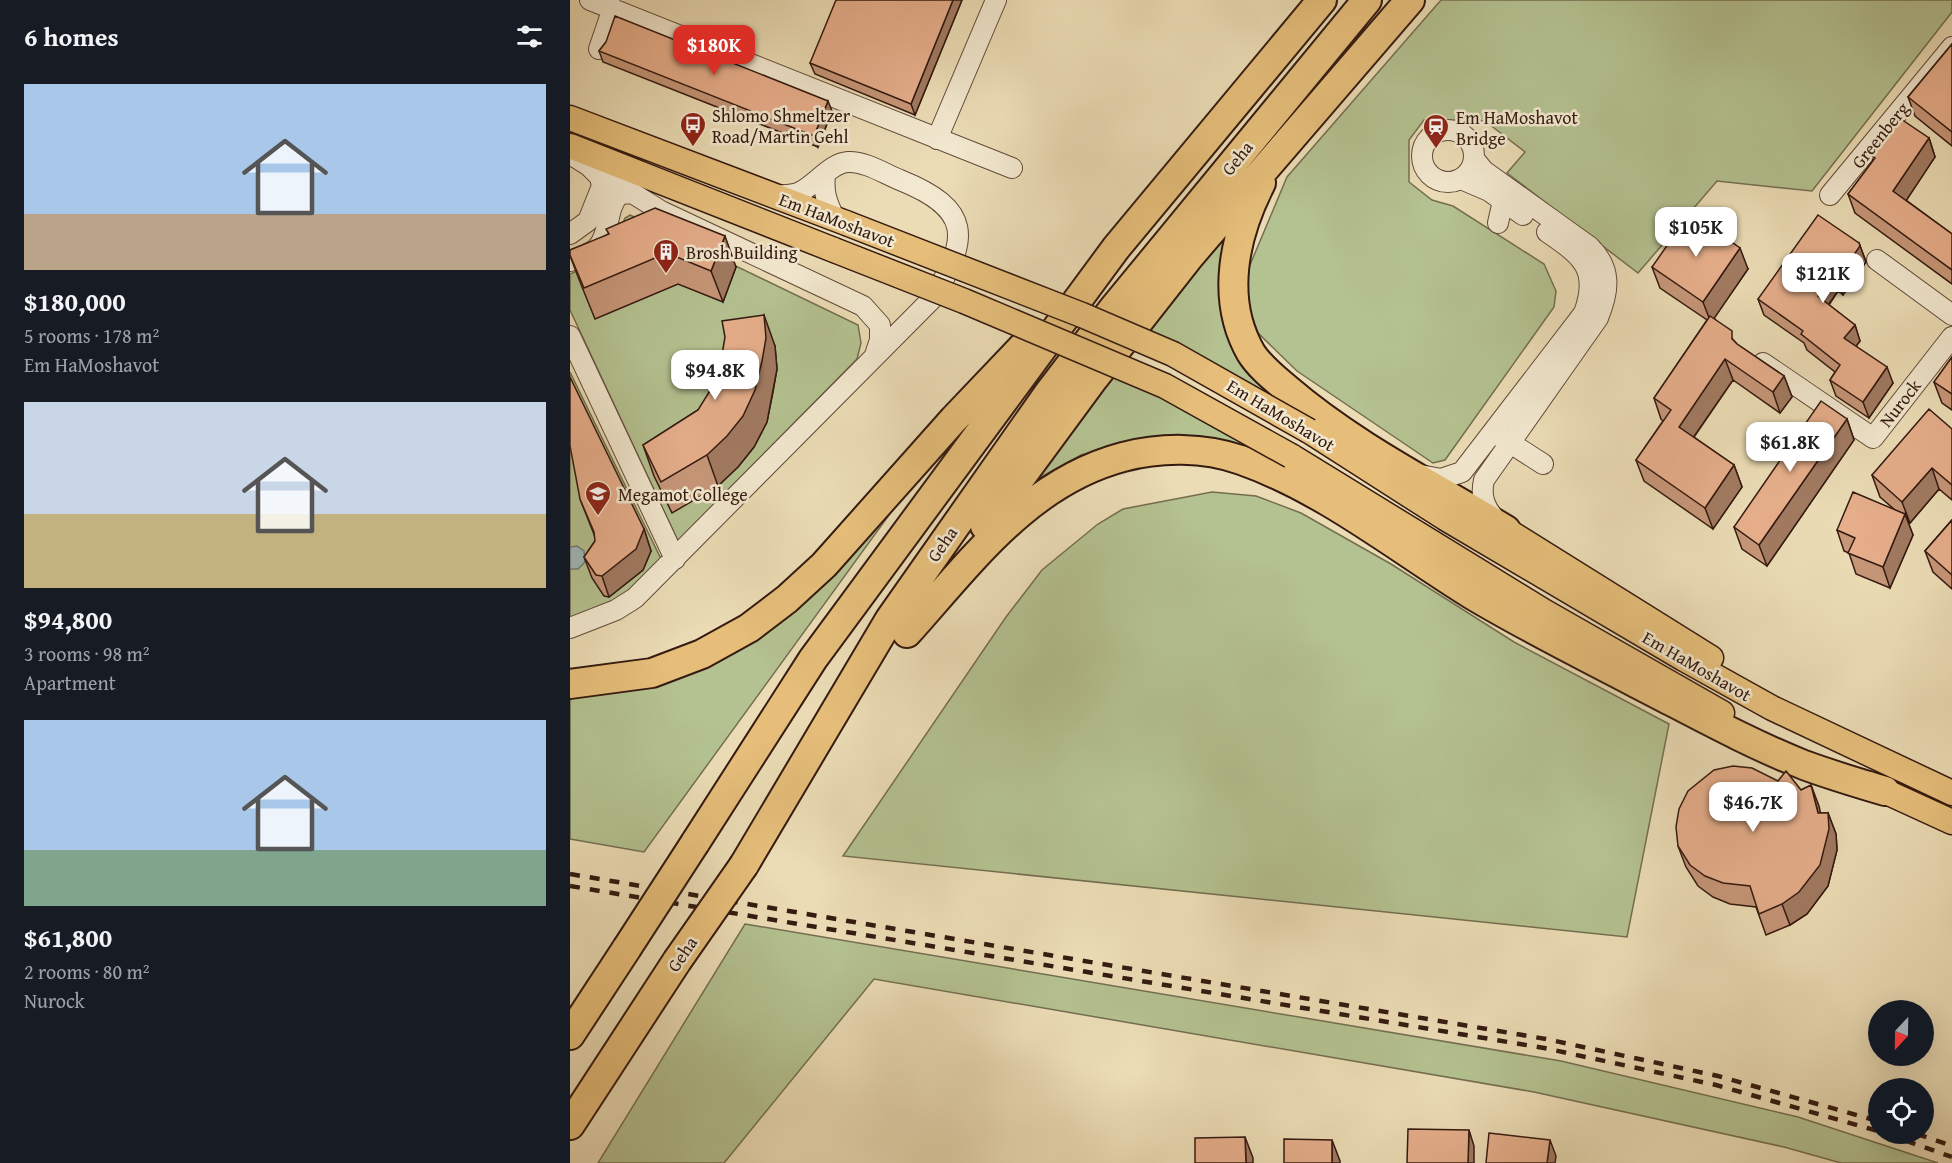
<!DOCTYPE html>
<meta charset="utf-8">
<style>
:root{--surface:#171b24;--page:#242831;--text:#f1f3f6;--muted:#9ea1a6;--accent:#d93025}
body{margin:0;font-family:"Gentium Book Plus",serif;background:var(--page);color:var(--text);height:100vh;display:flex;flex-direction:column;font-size:22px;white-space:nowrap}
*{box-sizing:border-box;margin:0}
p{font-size:20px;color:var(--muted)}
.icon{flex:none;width:33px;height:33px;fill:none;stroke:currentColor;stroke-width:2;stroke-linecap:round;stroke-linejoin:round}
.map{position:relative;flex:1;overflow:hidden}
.details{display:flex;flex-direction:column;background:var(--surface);width:570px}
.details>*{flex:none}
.needle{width:39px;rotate:202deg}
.controls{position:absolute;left:1298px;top:1000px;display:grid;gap:12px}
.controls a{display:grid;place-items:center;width:66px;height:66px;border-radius:50%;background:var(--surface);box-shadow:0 6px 24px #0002;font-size:30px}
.price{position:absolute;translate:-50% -51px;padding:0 14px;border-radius:12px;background:#fff;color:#222;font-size:20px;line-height:39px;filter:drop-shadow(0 2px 3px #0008)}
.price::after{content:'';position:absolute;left:50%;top:36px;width:18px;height:14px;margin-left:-9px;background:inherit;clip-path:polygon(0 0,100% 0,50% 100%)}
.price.active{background:var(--accent);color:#fff}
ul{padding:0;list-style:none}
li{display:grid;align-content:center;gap:12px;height:318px;padding:0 24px}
li span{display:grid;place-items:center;height:186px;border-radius:0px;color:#555}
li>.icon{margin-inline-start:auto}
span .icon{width:108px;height:108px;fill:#fffc;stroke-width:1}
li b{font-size:26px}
h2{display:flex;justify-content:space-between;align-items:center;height:72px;padding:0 24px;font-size:26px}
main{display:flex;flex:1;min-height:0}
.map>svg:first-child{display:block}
.green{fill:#b4c190;stroke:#746e50;stroke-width:1.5}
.water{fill:#9db9b9;stroke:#737975;stroke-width:1.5}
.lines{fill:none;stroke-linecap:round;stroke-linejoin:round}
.minor-casing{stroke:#624a39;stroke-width:22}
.major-casing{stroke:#341a10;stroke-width:27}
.highway-casing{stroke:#341a10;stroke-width:32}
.minor{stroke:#f2e8cf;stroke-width:20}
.major{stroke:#e6be7a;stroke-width:24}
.highway{stroke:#e6be7a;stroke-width:28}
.rail{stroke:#341a10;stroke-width:4.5;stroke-dasharray:10 10;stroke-linecap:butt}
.major-bridge-casing{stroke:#341a10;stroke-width:27;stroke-linecap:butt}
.highway-bridge-casing{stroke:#341a10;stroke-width:32;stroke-linecap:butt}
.major-bridge{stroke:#e6be7a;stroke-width:24}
.highway-bridge{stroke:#e6be7a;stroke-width:28}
.wall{fill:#c69678;stroke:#341a10;stroke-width:1.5}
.shaded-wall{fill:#a17a61;stroke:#341a10;stroke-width:1.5}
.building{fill:#e6ae8b;stroke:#341a10;stroke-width:1.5}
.labels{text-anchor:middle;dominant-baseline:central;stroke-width:5;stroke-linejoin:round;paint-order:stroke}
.poi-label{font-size:18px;fill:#341a10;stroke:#f2e8cf;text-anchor:start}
.street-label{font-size:18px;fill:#341a10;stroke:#f2e8cf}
</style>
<main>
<section class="details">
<h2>6 homes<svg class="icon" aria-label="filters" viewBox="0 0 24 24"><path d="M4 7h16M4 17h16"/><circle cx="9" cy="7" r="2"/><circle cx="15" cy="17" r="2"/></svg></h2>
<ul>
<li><span style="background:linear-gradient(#a9c7e8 70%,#b9a48a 0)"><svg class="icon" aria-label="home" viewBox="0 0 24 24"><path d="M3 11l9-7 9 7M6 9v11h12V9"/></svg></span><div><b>$180,000</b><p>5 rooms · 178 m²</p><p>Em HaMoshavot</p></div></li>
<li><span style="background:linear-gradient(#c9d6e8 60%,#c2b280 0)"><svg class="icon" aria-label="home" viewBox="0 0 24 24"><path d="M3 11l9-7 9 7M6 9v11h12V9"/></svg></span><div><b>$94,800</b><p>3 rooms · 98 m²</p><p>Apartment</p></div></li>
<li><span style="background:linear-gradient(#a9c7e8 70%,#7fa58c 0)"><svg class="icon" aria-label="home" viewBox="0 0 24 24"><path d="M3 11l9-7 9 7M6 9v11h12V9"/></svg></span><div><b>$61,800</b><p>2 rooms · 80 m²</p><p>Nurock</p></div></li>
</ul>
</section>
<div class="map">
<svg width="1382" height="1163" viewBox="0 0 1382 1163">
<rect width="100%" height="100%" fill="#ebdcb5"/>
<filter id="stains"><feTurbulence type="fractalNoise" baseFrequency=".00333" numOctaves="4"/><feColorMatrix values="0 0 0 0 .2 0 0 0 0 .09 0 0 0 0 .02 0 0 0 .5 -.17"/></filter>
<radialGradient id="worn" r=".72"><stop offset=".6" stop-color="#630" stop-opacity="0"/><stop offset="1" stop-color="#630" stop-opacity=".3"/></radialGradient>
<path class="green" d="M871 0H1382V12L1242 191 1147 181 1068 273 937 173 955 152 915 121 854 120 839 140V182L862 200 883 206 974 264 986 291 984 307 875 460 863 463 727 371 688 333 677 303V272L717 177Z
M663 214 655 281 719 412 653 370 580 330Z
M60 215 288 325 291 343 287 359 108 541 0 310V274L39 257 55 218Z
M546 371 736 472 553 444 511 455 469 478Z
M0 372 91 559 57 597 0 620Z
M642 492 686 496 731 513 821 564 944 642 1099 724 1057 937 273 856 436 617 472 570 528 524 553 509Z
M335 493 74 852 0 839V692L118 668Z
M175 924 991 1061 1228 1117 1368 1163H1271L1214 1147 964 1092 304 979 154 1163H28Z"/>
<path class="water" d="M7 546 14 551 15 562 8 569H0V547Z"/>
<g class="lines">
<defs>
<path id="minor" d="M20 0 442 168
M29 49 43 8
M852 156a26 26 0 1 1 52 0a26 26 0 1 1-52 0Z
M367 139 426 0
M0 154 91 211 293 306 310 325V340L305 355
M905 160 914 171 1020 247C1042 269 1039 291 1028 318L914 480C910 497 915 509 927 521
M255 175C253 193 257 203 265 219
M891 179 919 191 953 215
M1260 195 1382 47
M928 223 933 201
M0 234 18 221 32 186 30 177 20 167
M1307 260 1382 315
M0 261C9 257 20 254 27 248 41 234 35 208 50 194L63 193
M0 336 105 559
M1193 363 1303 438 1382 337
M928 435 973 464
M850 475 871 479 892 472 1014 313C1030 269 1012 256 977 232
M0 628 46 610 65 598 362 299C400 238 402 209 330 180 315 174 295 161 278 162 260 163 245 186 228 193 221 195 212 195 205 196"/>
<path id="major" d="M0 118 276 223
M0 146 264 250
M739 431 875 518 1114 659 1202 708 1382 793
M721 456 975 612 1152 713
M936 530 1141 658
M1299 784 1382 822"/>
<path id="highway" d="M691 183C664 236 650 299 681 353 690 367 704 378 717 389 782 445 862 485 936 530
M415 526 524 378 619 257 840 0
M337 633C400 563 458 482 553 457 591 447 634 447 671 460 754 489 827 548 901 594 954 626 1011 654 1066 683 1121 711 1176 742 1234 765 1261 775 1288 783 1315 791
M0 684 82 673 132 654 179 628 217 599 254 565 384 419 462 337
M125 843 243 659 546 248 752 0
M174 865 320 619 478 394 543 309 797 0
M0 1035 57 948
M0 1125 107 961"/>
</defs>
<use href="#minor" class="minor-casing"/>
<use href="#major" class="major-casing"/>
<use href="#highway" class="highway-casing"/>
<use href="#minor" class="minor"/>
<use href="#major" class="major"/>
<use href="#highway" class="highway"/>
<path class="rail" d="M0 874 976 1039 1148 1076 1308 1121
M0 886 974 1048 1146 1085 1308 1131
M1317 1134 1382 1157
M1347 1134 1382 1146"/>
<defs>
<path id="major-bridge" d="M276 223 512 315 603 354 739 431
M264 250 394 301 595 386 721 456"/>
<path id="highway-bridge" d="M57 948 125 843
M107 961 174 865"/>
</defs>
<use href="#major-bridge" class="major-bridge-casing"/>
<use href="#highway-bridge" class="highway-bridge-casing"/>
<use href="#major-bridge" class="major-bridge"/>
<use href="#highway-bridge" class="highway-bridge"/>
</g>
<path class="wall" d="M392 0 345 115 245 74 240 63Z
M36 42 262 111 248 147 33 62 29 51Z
M1382 44V146L1345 116 1338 97Z
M1359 138 1365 157 1336 200 1382 234V284L1285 213 1278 194 1303 161 1301 156Z
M38 234 166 267 153 302 108 284 25 319 10 282 0 256Z
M1289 243 1296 262 1273 295 1268 291 1259 305 1285 325 1290 341 1286 346 1323 383 1299 418 1266 396 1260 380 1265 372 1237 350 1234 343 1194 315 1188 299Z
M1082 267 1178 269 1144 318 1167 344 1214 376 1222 397 1210 413 1163 380 1124 437 1164 465 1172 487 1143 529 1074 481 1066 460 1093 421 1091 419 1084 398 1137 320 1090 288Z
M205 346 207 369 203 392 197 422 184 447 168 467 148 486 102 513 84 476 73 445 128 410Z
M1382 357V410L1372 403 1364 382Z
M1277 419 1284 440 1197 566 1172 549 1164 527Z
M1382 429V500L1369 489 1340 523 1337 520 1343 535 1320 588 1286 574 1279 553 1274 551 1267 530 1325 510 1310 497 1302 475Z
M10 499 74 529 81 551 73 570 39 597 34 596 22 578 14 557 25 541V537Z
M1382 520V589L1363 572 1355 551Z
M1208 781 1231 790 1241 785 1250 813H1258L1266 834 1267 850 1258 886 1237 914 1220 925 1196 935 1186 907 1160 904 1143 897 1128 886 1116 867 1108 846Z"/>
<path class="shaded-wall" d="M383 0H392L345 115 341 104Z
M258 101 262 111 248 147 244 136Z
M1359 138 1365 157 1330 210 1323 191Z
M155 236 166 267 153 302 141 271Z
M1289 243 1296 262 1273 295 1267 279Z
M1170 248 1178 269 1141 323 1133 302Z
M1262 275 1268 291 1253 312 1248 296Z
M194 315 205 346 207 369 197 422 184 447 168 467 148 486 137 455Z
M1285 325 1290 341 1280 354 1274 338Z
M1155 359 1163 380 1116 448 1109 427Z
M1317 367 1323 383 1299 418 1293 402Z
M1214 376 1222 397 1210 413 1203 392Z
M1277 419 1284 440 1197 566 1189 545Z
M1164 465 1172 487 1143 529 1135 508Z
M1362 468 1369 489 1340 523 1332 502Z
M1335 514 1343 535 1320 588 1313 567Z
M74 529 81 551 73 570 39 597 32 576Z
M1241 785 1249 806 1255 834 1248 813Z
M1258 813 1266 834 1267 850 1258 886 1237 914 1220 925 1212 904Z
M899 1130 904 1146V1163H898Z
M675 1137 683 1158V1163H676Z
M762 1140 770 1161V1163H762Z
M980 1140 986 1156 985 1163H977Z"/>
<path class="building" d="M266 0H383L341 104 240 63Z
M45 16 258 101 244 136 29 51 36 42Z
M1382 44V132L1338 97Z
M1325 115 1359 138 1323 191 1382 234V270L1278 194 1305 158 1301 156Z
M85 208 155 236 141 271 97 253 14 288 0 255V250L39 234 36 229Z
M1120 213 1170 248 1133 302 1082 267Z
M1248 215 1289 243 1290 246 1267 279 1262 275 1248 296 1285 325 1274 338 1317 367 1293 402 1260 380 1270 365 1231 334 1233 331 1188 299Z
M194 315 196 338 192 361 185 390 173 416 157 436 137 455 91 482 73 445 128 410 148 378 155 337 152 321Z
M1140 316 1162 331V339L1167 344 1214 376 1203 392 1155 359 1109 427 1164 465 1135 508 1066 460 1101 410 1084 398Z
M1382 357V394L1364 382Z
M0 377 74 529 66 549 32 576 26 575 14 557 25 541 24 532 10 499 0 446Z
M1251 401 1277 419 1189 545 1164 527Z
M1359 409 1382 429V485L1362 468 1332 502 1302 475Z
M1283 492 1335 514 1313 567 1278 553 1285 538 1267 530Z
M1382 520V575L1355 551Z
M1163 766 1182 768 1208 781 1216 771 1231 790 1241 785 1248 813H1258L1259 829 1250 865 1229 892 1212 904 1189 914 1180 886 1153 883 1135 876 1120 865 1108 846 1106 827 1109 809 1118 791 1144 770Z
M838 1129 899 1130 898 1163H837Z
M919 1133 980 1140 977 1163H916Z
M675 1137 676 1163H625V1138Z
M714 1139 762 1140V1163H714Z"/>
<defs>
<symbol id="bus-pin" viewBox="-11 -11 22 30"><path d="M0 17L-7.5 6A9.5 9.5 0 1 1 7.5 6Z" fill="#8f2418" stroke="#f2e8cf"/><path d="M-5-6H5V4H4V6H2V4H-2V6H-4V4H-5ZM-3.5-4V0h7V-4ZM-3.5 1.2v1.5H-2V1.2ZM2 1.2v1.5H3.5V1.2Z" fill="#fff"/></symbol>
<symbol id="station-pin" viewBox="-11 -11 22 30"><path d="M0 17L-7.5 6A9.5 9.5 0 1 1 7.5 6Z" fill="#8f2418" stroke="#f2e8cf"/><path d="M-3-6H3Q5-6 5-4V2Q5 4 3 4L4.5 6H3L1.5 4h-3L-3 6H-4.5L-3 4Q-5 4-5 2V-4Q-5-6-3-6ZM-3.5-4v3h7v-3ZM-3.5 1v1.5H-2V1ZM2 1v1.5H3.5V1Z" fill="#fff"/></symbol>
<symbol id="building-pin" viewBox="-11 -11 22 30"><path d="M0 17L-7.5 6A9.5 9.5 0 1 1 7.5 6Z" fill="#8f2418" stroke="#f2e8cf"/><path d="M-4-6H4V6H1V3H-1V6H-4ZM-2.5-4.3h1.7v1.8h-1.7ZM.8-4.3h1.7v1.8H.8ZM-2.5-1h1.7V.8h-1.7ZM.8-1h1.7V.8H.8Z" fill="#fff"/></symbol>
<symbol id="university-pin" viewBox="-11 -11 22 30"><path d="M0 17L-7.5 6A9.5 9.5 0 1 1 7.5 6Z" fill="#8f2418" stroke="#f2e8cf"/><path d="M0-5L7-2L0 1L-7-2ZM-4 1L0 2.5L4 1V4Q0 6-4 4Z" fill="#fff"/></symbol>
</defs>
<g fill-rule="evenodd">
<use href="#bus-pin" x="108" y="110" width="30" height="40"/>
<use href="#station-pin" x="851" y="112" width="30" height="40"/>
<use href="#building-pin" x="81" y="237" width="30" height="40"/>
<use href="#university-pin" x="13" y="479" width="30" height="40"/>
</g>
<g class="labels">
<g class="poi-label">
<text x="142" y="115">Shlomo Shmeltzer<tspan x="142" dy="21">Road/Martin Gehl</tspan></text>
<text x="886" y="117">Em HaMoshavot<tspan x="886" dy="21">Bridge</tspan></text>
<text x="116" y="252">Brosh Building</text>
<text x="48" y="494">Megamot College</text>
</g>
<g class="street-label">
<text transform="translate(1310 135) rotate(-51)">Greenberg</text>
<text transform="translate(667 158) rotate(-51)">Geha</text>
<text transform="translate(267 220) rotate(21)">Em HaMoshavot</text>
<text transform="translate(1330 403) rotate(-52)">Nurock</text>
<text transform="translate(711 415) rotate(31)">Em HaMoshavot</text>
<text transform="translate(372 544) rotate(-55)">Geha</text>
<text transform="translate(1127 666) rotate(30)">Em HaMoshavot</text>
<text transform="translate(112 954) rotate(-56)">Geha</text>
</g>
</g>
<rect width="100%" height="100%" filter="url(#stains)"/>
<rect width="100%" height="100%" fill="url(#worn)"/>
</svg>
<div class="controls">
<a><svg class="needle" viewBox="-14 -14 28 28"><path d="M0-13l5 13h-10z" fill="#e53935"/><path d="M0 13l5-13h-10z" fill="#9ea1a6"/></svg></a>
<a><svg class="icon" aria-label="locate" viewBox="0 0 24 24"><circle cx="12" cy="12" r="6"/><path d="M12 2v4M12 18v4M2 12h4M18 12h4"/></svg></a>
</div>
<b class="price active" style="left:144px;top:76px">$180K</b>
<b class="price" style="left:1126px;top:258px">$105K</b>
<b class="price" style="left:1253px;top:304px">$121K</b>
<b class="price" style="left:145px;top:401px">$94.8K</b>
<b class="price" style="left:1220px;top:473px">$61.8K</b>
<b class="price" style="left:1183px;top:833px">$46.7K</b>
</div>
</main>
